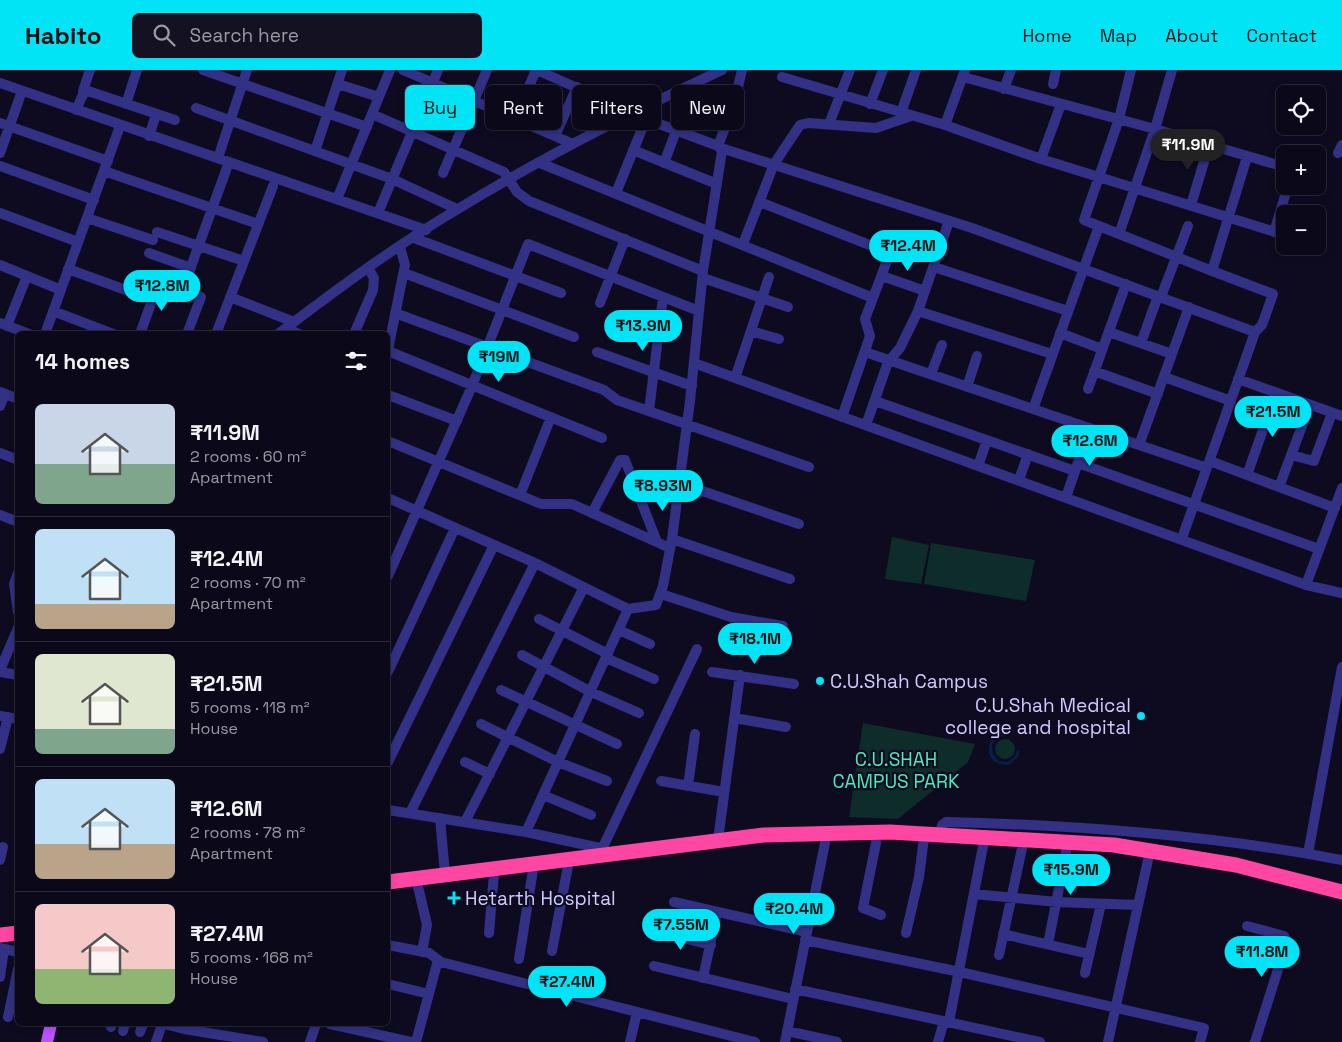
<!DOCTYPE html>
<meta charset="utf-8">
<style>
:root{--surface:#0a0819;--page:#131122;--text:#f1f3f6;--muted:#999aa2;--line:#2a2938;--accent:#00e4f6}
body{margin:0;font-family:"Space Grotesk",sans-serif;background:var(--page);color:var(--text);height:100vh;display:flex;flex-direction:column;font-size:19px;white-space:nowrap}
*{box-sizing:border-box;margin:0}
p{font-size:16px;color:var(--muted)}
.icon{flex:none;width:28px;height:28px;fill:none;stroke:currentColor;stroke-width:2;stroke-linecap:round;stroke-linejoin:round}
.map{position:relative;flex:1;overflow:hidden}
.drawer{position:absolute;left:15px;top:261px;width:375px;height:695px;display:flex;flex-direction:column;background:var(--surface);border-radius:8px;box-shadow:0 2px 8px #0003,0 0 0 1px var(--line)}
.drawer>*{flex:none}
.guide{position:absolute;left:405px;top:15px;width:475px;height:45px;display:flex;gap:10px}
.buttons{position:absolute;left:1276px;top:15px;display:grid;gap:10px}
.buttons a{display:grid;place-items:center;width:50px;height:50px;border-radius:8px;background:var(--surface);box-shadow:0 2px 8px #0003,0 0 0 1px var(--line);font-size:25px}
.price{position:absolute;translate:-50% -42px;padding:0 11px;border-radius:18px;background:var(--accent);color:#111;font-size:16px;line-height:32px;filter:drop-shadow(0 1px 2px #0008)}
.price::after{content:'';position:absolute;left:50%;top:30px;width:15px;height:11px;margin-left:-8px;background:inherit;clip-path:polygon(0 0,100% 0,50% 100%)}
.price.current{background:#222;color:#fff}
ul{padding:0;list-style:none}
li{display:flex;align-items:center;gap:15px;height:125px;padding:0 20px}
li+li{border-top:1px solid var(--line)}
li span{display:grid;place-items:center;flex:none;width:140px;height:100px;border-radius:8px;color:#555}
li>.icon{margin-inline-start:auto}
span .icon{width:60px;height:60px;fill:#fffc;stroke-width:1}
li b{font-size:21px}
h2{display:flex;justify-content:space-between;align-items:center;height:60px;padding:0 20px;font-size:21px}
.pill{padding:0 18px;border-radius:8px;background:var(--surface);box-shadow:0 2px 8px #0003,0 0 0 1px var(--line);font-size:18px;line-height:45px}
.pill.current{background:var(--accent);color:#111}
header{display:flex;align-items:center;gap:30px;box-sizing:border-box;height:70px;padding:0 25px;background:var(--accent);color:#111}
header strong{font-size:24px}
nav{display:flex;gap:28px;margin-inline-start:auto;font-size:18px}
.search{width:350px;height:45px;background:var(--page);display:flex;align-items:center;gap:12px;box-sizing:border-box;padding:0 18px;border-radius:8px;color:var(--muted);font-size:19px}
.map>svg:first-child{display:block}
.green{fill:#0d2c2a}
.water{fill:#071f44}
.lines{fill:none;stroke-linecap:round;stroke-linejoin:round}
.minor{stroke:#323185;stroke-width:10}
.major{stroke:#ba52ff;stroke-width:12}
.highway{stroke:#ff46a3;stroke-width:15}
.poi-dot{fill:#00e4f6;stroke:#0e0b21;stroke-width:2}
.labels{text-anchor:middle;dominant-baseline:central;stroke-width:4.5;stroke-linejoin:round;paint-order:stroke}
.poi-label{font-size:19px;fill:#d0cbff;stroke:#0e0b21;text-anchor:start}
.park-label{font-size:19px;fill:#4ceabe;stroke:#0e0b21}
</style>
<header>
<strong>Habito</strong>
<div class="search"><svg class="icon" aria-label="search" viewBox="0 0 24 24"><circle cx="10" cy="10" r="6"/><path d="M15 15l6 6"/></svg>Search here</div>
<nav><a>Home</a><a>Map</a><a>About</a><a>Contact</a></nav>
</header>
<div class="map">
<svg width="1342" height="972" viewBox="0 0 1342 972">
<rect width="100%" height="100%" fill="#0e0b21"/>
<path class="green" d="M892 467 929 475 921 514 885 509Z
M931 473 1035 490 1026 531 924 514Z
M863 653 975 674 968 692 898 749 849 747Z
M995 679a10 10 0 1 1 20 0a10 10 0 1 1-20 0Z"/>
<path class="water" d="M1002 663H1007V666L999 667 992 674 993 684 999 691 1008 692 1015 686 1017 680H1020L1018 687 1009 695C992 696 983 683 993 667Z"/>
<g class="lines">
<path class="minor" d="M203 0 367 57
M403 0 573 74
M1131 0 1119 49 1084 150 1212 201 1247 87
M782 7 945 55 1041 89 1285 165
M963 7 1155 59 1285 97
M0 13 426 160
M338 14 379 27
M1053 14 1056 0
M1004 19 1011 0
M83 21 90 0
M126 34 137 0
M870 34 883 0
M196 38 392 109 457 139
M76 40 85 20 175 50
M901 43 916 0
M372 44 504 102 517 122 529 131 703 201
M515 49 536 0
M0 53 108 91
M829 54 850 0
M945 55 965 0
M149 66 156 45
M555 66 577 17
M718 76 734 34 742 0
M721 78 972 158 1252 261 1254 265 1182 468
M633 80 717 114
M315 81 342 0
M0 83 22 21
M1338 83 1342 75
M218 88 247 0
M1041 89 1061 34
M540 93 873 228
M664 93 676 61
M0 96 94 130
M104 101 258 154
M443 103 487 0
M1318 107 1320 108
M616 123 646 49
M337 129 390 0
M760 132 890 183 865 249 870 266 842 347
M1191 135 1209 75
M0 143 78 172
M378 143 438 0
M87 148 153 170
M157 162 244 191
M1274 162 1288 116
M1119 164 1155 59 1172 0
M414 168 561 223
M743 174 774 94 800 55 808 53 876 58 911 46
M149 183 191 198
M0 195 61 220
M934 197 1068 241
M68 199 134 223
M1212 201 1273 224 1262 255 1254 263
M404 203 574 267
M882 206 925 221
M703 208 788 237
M184 216 229 92
M230 227 294 252
M1161 227 1188 156
M600 233 625 169
M53 241 113 264
M918 241 1052 284
M395 243 604 320 617 330 809 397
M0 253 29 264
M7 256 27 206
M286 258 299 264
M751 261 779 269
M1109 262 1172 284
M1060 263 1102 279
M45 264 120 56
M140 264 159 211
M187 264 201 227
M216 264 273 116
M278 264C336 220 395 176 458 139 543 87 632 42 722 0
M354 264 373 220 374 208 368 198
M1141 273 1158 226
M388 280 405 195 400 177
M388 281 602 368
M597 282 692 316
M865 282 1207 398
M694 293 1306 515 1342 523
M1094 301 1158 324
M931 304 942 275
M1164 307 1231 331
M735 308 769 207
M1238 309 1342 346
M967 317 977 286
M1088 319 1126 214
M0 322 18 329
M388 325 457 351
M875 331 1075 401
M0 336 5 324
M1033 339 1099 156
M649 341 663 227
M866 355 888 292 900 278 918 241 949 151
M388 371 541 434H572L670 478
M1139 375 1189 237
M0 383 18 390
M1291 385 1314 391 1332 343
M1210 391 1335 438
M1078 393 1319 479
M978 396 987 370
M1247 405 1276 323
M1019 410 1028 384
M679 413 799 454
M1279 417 1310 335
M520 425 551 347
M1066 427 1090 358
M388 428 535 493 628 539
M592 443 620 390H625L657 472
M0 445 18 452
M672 469 790 509
M18 503 14 514 18 542
M388 506 472 316 528 174 699 241
M1306 515 1342 418
M661 524 731 547 783 556
M539 549 608 584
M619 560 650 574
M522 585 591 622 639 643
M606 588 654 609
M0 600 18 558
M0 602 18 605
M388 602 455 458
M712 602 794 614
M501 620 617 674
M0 646 18 649
M734 648 786 657
M481 654 558 692 607 711
M0 679 8 647
M388 692 494 475
M465 692 490 704
M661 711 724 722
M688 716 695 664
M543 725 591 745
M388 740 526 762 600 778 603 780 601 785
M410 743 535 493
M440 748 445 804
M465 752 584 517
M526 762 628 539 656 535 663 516 672 469 690 331 703 201 722 81 718 76 646 49 537 0
M939 766 942 755 946 752C1080 755 1211 765 1342 790
M877 768 863 838 881 845
M718 770 740 605
M602 779 697 579
M1308 784 1342 597
M0 790 3 777
M416 808 427 855 422 882
M974 824 1057 832 1138 835
M674 832 807 862
M1247 856 1284 866 1287 871 1255 972
M658 862 711 875
M489 863 494 804
M906 863 919 807 924 768
M1003 864 1089 884
M805 870 960 902 1204 958 1200 972
M1048 874 1068 772
M388 875 429 883 441 892 755 972
M0 878 18 882
M552 881 568 796
M999 885 1024 769
M519 889 533 800
M654 896 793 929
M1085 903 1101 834
M0 907 4 879
M703 908 717 842
M388 914 429 924
M795 919 1040 972
M8 947 18 899
M949 952 985 766
M164 954 184 959 263 972
M330 954 411 972
M111 957 112 954
M123 961 125 954
M787 961 837 972
M140 962 143 954
M156 972 160 960
M310 972 316 954
M416 972 438 890
M630 972 637 942
M785 972 827 763
M938 972 944 951
M1108 972 1150 781"/>
<path class="major" d="M47 972 51 954"/>
<path class="highway" d="M388 812 764 765 890 762 1114 775 1236 795 1342 822
M0 865 18 863"/>
</g>
<g class="poi-dot">
<circle cx="820" cy="611" r="5"/>
<circle cx="1141" cy="646" r="5"/>
<path d="M451.5 820.5h5v5h5v5h-5v5h-5v-5h-5v-5h5z"/>
</g>
<g class="labels">
<g class="poi-label">
<text x="830" y="611">C.U.Shah Campus</text>
<text x="1131" y="635" text-anchor="end">C.U.Shah Medical<tspan x="1131" dy="22">college and hospital</tspan></text>
<text x="465" y="828">Hetarth Hospital</text>
</g>
<g class="park-label">
<text x="896" y="689">C.U.SHAH<tspan x="896" dy="22">CAMPUS PARK</tspan></text>
</g>
</g>
</svg>
<div class="buttons">
<a><svg class="icon" aria-label="locate" viewBox="0 0 24 24"><circle cx="12" cy="12" r="6"/><path d="M12 2v4M12 18v4M2 12h4M18 12h4"/></svg></a>
<a>+</a>
<a>−</a>
</div>
<b class="price current" style="left:1188px;top:101px">₹11.9M</b>
<b class="price" style="left:908px;top:202px">₹12.4M</b>
<b class="price" style="left:162px;top:242px">₹12.8M</b>
<b class="price" style="left:643px;top:282px">₹13.9M</b>
<b class="price" style="left:499px;top:313px">₹19M</b>
<b class="price" style="left:1273px;top:368px">₹21.5M</b>
<b class="price" style="left:1090px;top:397px">₹12.6M</b>
<b class="price" style="left:663px;top:442px">₹8.93M</b>
<b class="price" style="left:755px;top:595px">₹18.1M</b>
<b class="price" style="left:1071px;top:826px">₹15.9M</b>
<b class="price" style="left:794px;top:865px">₹20.4M</b>
<b class="price" style="left:681px;top:881px">₹7.55M</b>
<b class="price" style="left:1262px;top:908px">₹11.8M</b>
<b class="price" style="left:567px;top:938px">₹27.4M</b>
<div class="guide">
<a class="pill current">Buy</a>
<a class="pill">Rent</a>
<a class="pill">Filters</a>
<a class="pill">New</a>
</div>
<section class="drawer">
<h2>14 homes<svg class="icon" aria-label="filters" viewBox="0 0 24 24"><path d="M4 7h16M4 17h16"/><circle cx="9" cy="7" r="2"/><circle cx="15" cy="17" r="2"/></svg></h2>
<ul>
<li><span style="background:linear-gradient(#c9d6e8 60%,#7fa58c 0)"><svg class="icon" aria-label="home" viewBox="0 0 24 24"><path d="M3 11l9-7 9 7M6 9v11h12V9"/></svg></span><div><b>₹11.9M</b><p>2 rooms · 60 m²</p><p>Apartment</p></div></li>
<li><span style="background:linear-gradient(#bfe0f5 75%,#b9a48a 0)"><svg class="icon" aria-label="home" viewBox="0 0 24 24"><path d="M3 11l9-7 9 7M6 9v11h12V9"/></svg></span><div><b>₹12.4M</b><p>2 rooms · 70 m²</p><p>Apartment</p></div></li>
<li><span style="background:linear-gradient(#dfe7d0 75%,#7fa58c 0)"><svg class="icon" aria-label="home" viewBox="0 0 24 24"><path d="M3 11l9-7 9 7M6 9v11h12V9"/></svg></span><div><b>₹21.5M</b><p>5 rooms · 118 m²</p><p>House</p></div></li>
<li><span style="background:linear-gradient(#bfe0f5 65%,#b9a48a 0)"><svg class="icon" aria-label="home" viewBox="0 0 24 24"><path d="M3 11l9-7 9 7M6 9v11h12V9"/></svg></span><div><b>₹12.6M</b><p>2 rooms · 78 m²</p><p>Apartment</p></div></li>
<li><span style="background:linear-gradient(#f6c9c9 65%,#8fb573 0)"><svg class="icon" aria-label="home" viewBox="0 0 24 24"><path d="M3 11l9-7 9 7M6 9v11h12V9"/></svg></span><div><b>₹27.4M</b><p>5 rooms · 168 m²</p><p>House</p></div></li>
</ul>
</section>
</div>
